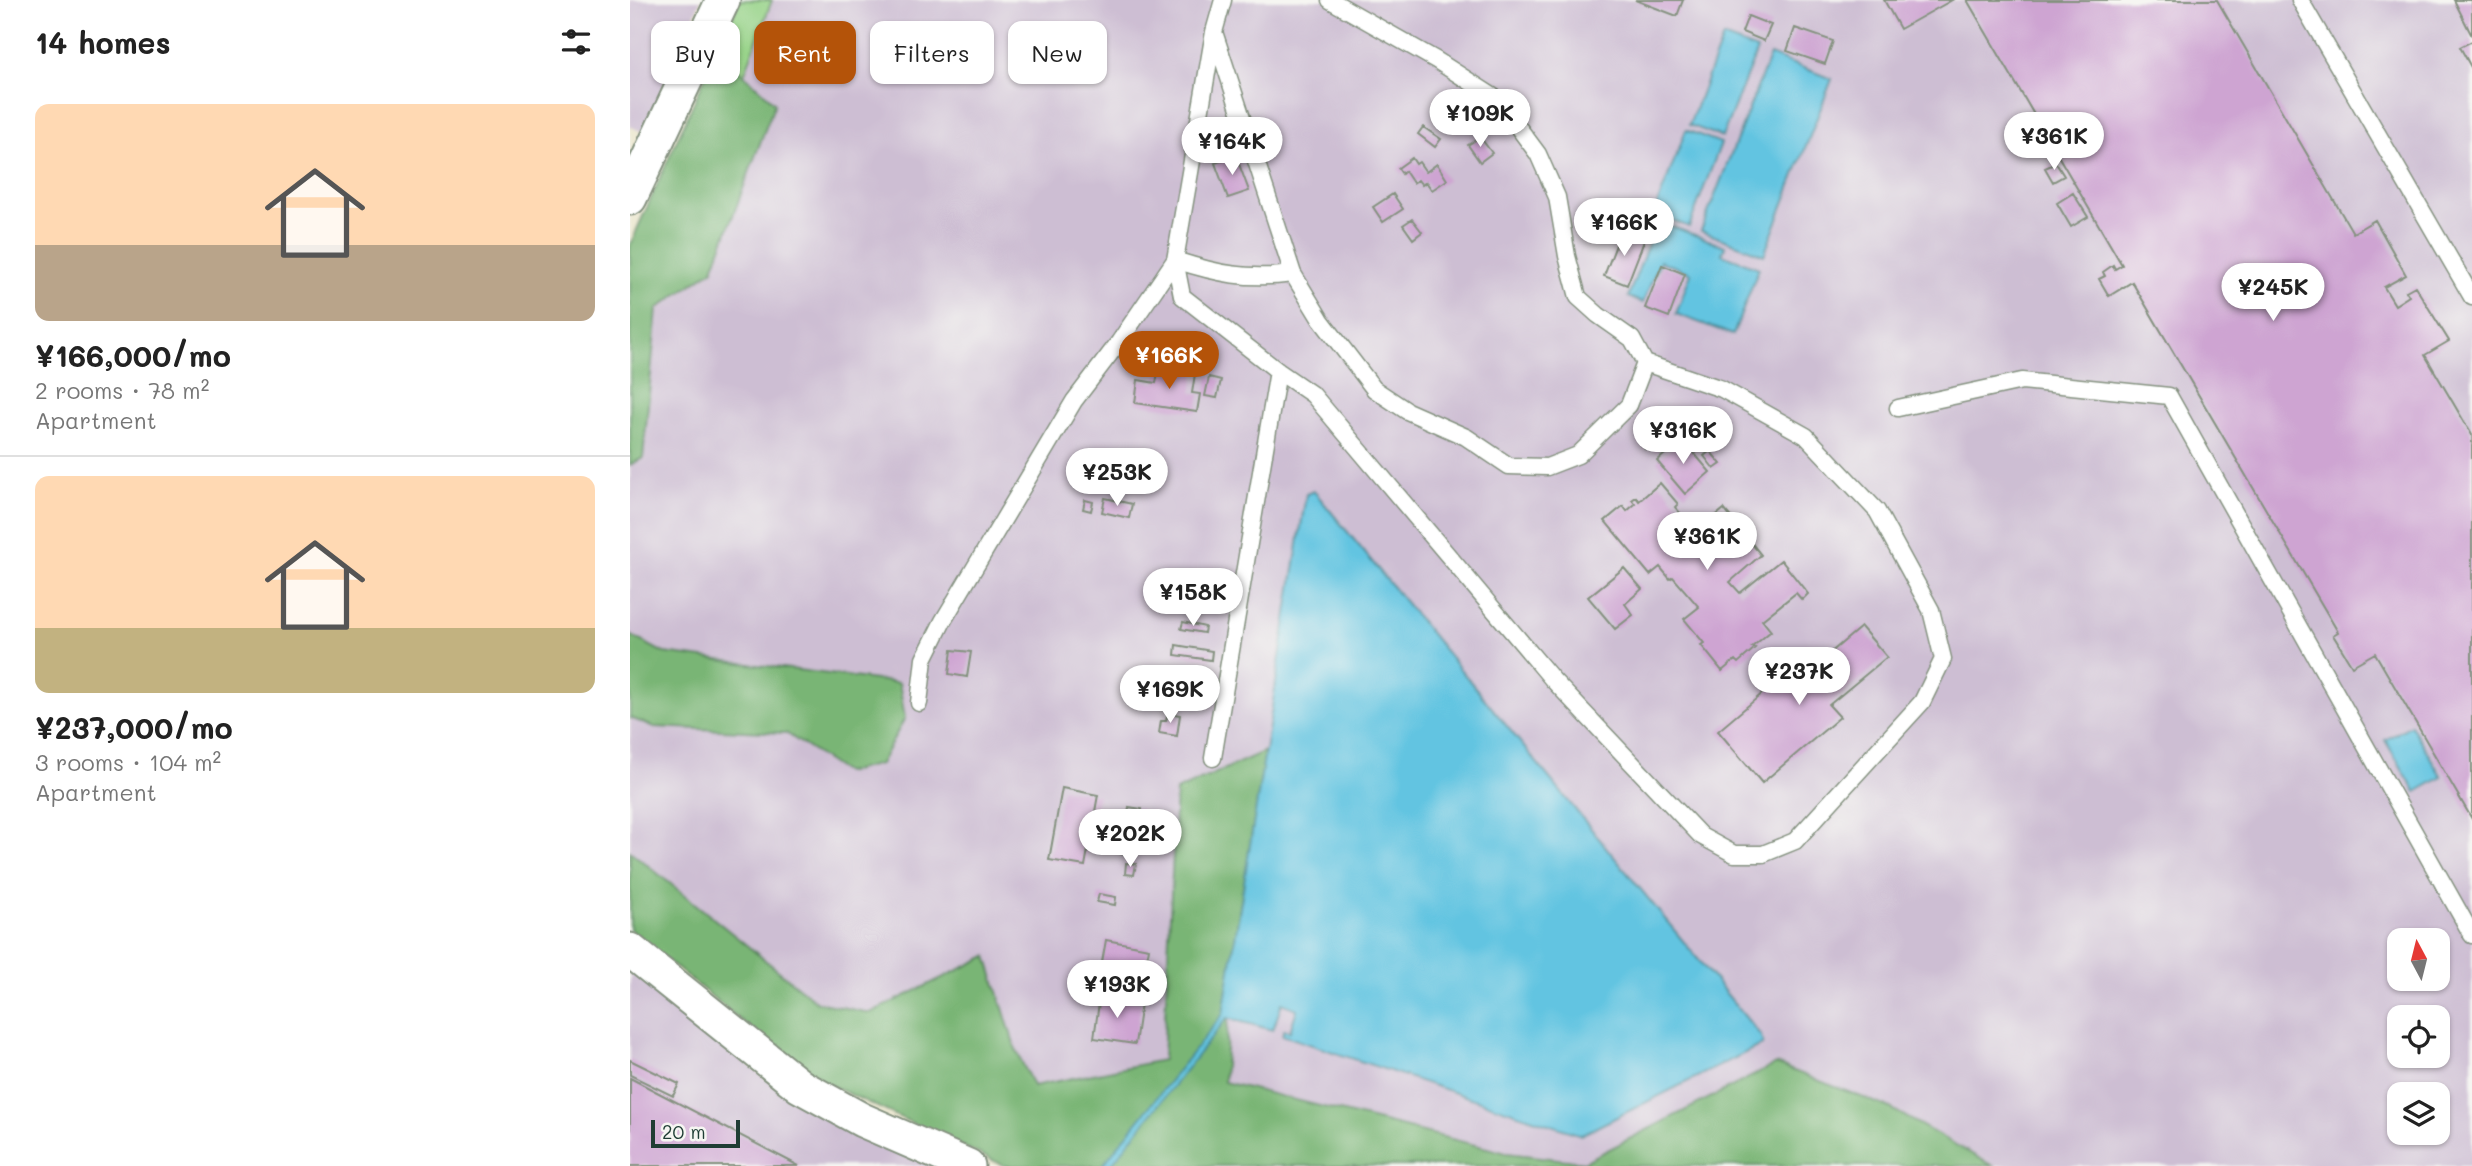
<!DOCTYPE html>
<meta charset="utf-8">
<style>
:root{--surface:#fff;--page:#f6f6f6;--text:#222;--muted:#767676;--line:#e0e0e0;--accent:#b45309}
body{margin:0;font-family:Mali,sans-serif;background:var(--page);color:var(--text);height:100vh;display:flex;flex-direction:column;font-size:26px;white-space:nowrap}
*{box-sizing:border-box;margin:0}
p{font-size:23px;color:var(--muted)}
.icon{flex:none;width:38px;height:38px;fill:none;stroke:currentColor;stroke-width:2;stroke-linecap:round;stroke-linejoin:round}
.map{position:relative;flex:1;overflow:hidden}
.sheet{display:flex;flex-direction:column;background:var(--surface);width:630px}
.sheet>*{flex:none}
.banner{position:absolute;left:21px;top:21px;width:665px;height:63px;display:flex;gap:14px}
.needle{width:46px;rotate:353deg}
.tools{position:absolute;left:1757px;top:928px;display:grid;gap:14px}
.tools a{display:grid;place-items:center;width:63px;height:63px;border-radius:14px;background:var(--surface);box-shadow:0 2px 5px #0004;font-size:35px}
.scale{position:absolute;left:21px;bottom:18px;width:89px;box-sizing:border-box;padding-left:7px;border:4px solid #1f3d34;border-top:0;font-size:19px;line-height:24px;white-space:nowrap;color:#1f3d34;-webkit-text-stroke:5px #f6f6f2;paint-order:stroke}
.price{position:absolute;translate:-50% -60px;padding:0 16px;border-radius:24px;background:#fff;color:#222;font-size:23px;line-height:46px;filter:drop-shadow(0 2px 4px #0008)}
.price::after{content:'';position:absolute;left:50%;top:42px;width:21px;height:16px;margin-left:-10px;background:inherit;clip-path:polygon(0 0,100% 0,50% 100%)}
.price.current{background:var(--accent);color:#fff}
ul{padding:0;list-style:none}
li{display:grid;align-content:center;gap:14px;height:371px;padding:0 35px}
li+li{border-top:2px solid var(--line)}
li span{display:grid;place-items:center;height:217px;border-radius:14px;color:#555}
li>.icon{margin-inline-start:auto}
span .icon{width:126px;height:126px;fill:#fffc;stroke-width:1}
li b{font-size:30px}
h2{display:flex;justify-content:space-between;align-items:center;height:84px;padding:0 35px;font-size:30px}
.tag{padding:0 24px;border-radius:14px;background:var(--surface);box-shadow:0 2px 5px #0004;font-size:24px;line-height:63px}
.tag.current{background:var(--accent);color:#fff}
main{display:flex;flex:1;min-height:0}
.map>svg:first-child{display:block}
.industrial{fill:#cdbed3;fill-rule:evenodd}
.green{fill:#97d388;stroke:#5b885e;stroke-width:2}
.forest{fill:#79b574;stroke:#4c7954;stroke-width:2}
.water{fill:#62c4e1;stroke:#40808a;stroke-width:2}
.building{fill:#cea4d2}
.lines{fill:none;stroke-linecap:round;stroke-linejoin:round}
.lane-casing{stroke:#859280;stroke-width:19}
.street-casing{stroke:#859280;stroke-width:37}
.lane{stroke:#fff;stroke-width:16}
.street{stroke:#fff;stroke-width:33}
</style>
<main>
<section class="sheet">
<h2>14 homes<svg class="icon" aria-label="filters" viewBox="0 0 24 24"><path d="M4 7h16M4 17h16"/><circle cx="9" cy="7" r="2"/><circle cx="15" cy="17" r="2"/></svg></h2>
<ul>
<li><span style="background:linear-gradient(#ffd9b3 65%,#b9a48a 0)"><svg class="icon" aria-label="home" viewBox="0 0 24 24"><path d="M3 11l9-7 9 7M6 9v11h12V9"/></svg></span><div><b>¥166,000/mo</b><p>2 rooms · 78 m²</p><p>Apartment</p></div></li>
<li><span style="background:linear-gradient(#ffd9b3 70%,#c2b280 0)"><svg class="icon" aria-label="home" viewBox="0 0 24 24"><path d="M3 11l9-7 9 7M6 9v11h12V9"/></svg></span><div><b>¥237,000/mo</b><p>3 rooms · 104 m²</p><p>Apartment</p></div></li>
</ul>
</section>
<div class="map">
<svg width="1842" height="1166" viewBox="0 0 1842 1166">
<rect width="100%" height="100%" fill="#f6f6f2"/>
<filter id="ink" filterUnits="userSpaceOnUse"><feTurbulence type="fractalNoise" baseFrequency=".0143" numOctaves="2"/><feDisplacementMap in="SourceGraphic" scale="14" xChannelSelector="R" yChannelSelector="G"/><feConvolveMatrix kernelMatrix="1 2 1 2 8 2 1 2 1" color-interpolation-filters="sRGB"/></filter>
<filter id="wash" filterUnits="userSpaceOnUse"><feTurbulence type="fractalNoise" baseFrequency=".00686" numOctaves="4" result="noise"/><feDisplacementMap in="SourceGraphic" scale="28" xChannelSelector="R" yChannelSelector="G"/><feGaussianBlur stdDeviation="1.57" result="paint"/><feColorMatrix in="noise" values="0 0 0 0 0 0 0 0 0 0 0 0 0 0 0 0 0 1.4 0 .05"/><feComposite in="paint" operator="in"/></filter>
<g filter="url(#wash)">
<rect width="100%" height="100%" fill="#ebe6cc"/>
<path class="industrial" d="M0 0H71L14 133 0 126Z
M110 0H1842V1166H375L0 930V245ZM1769 940H1808V978H1769ZM1769 1017H1808V1055H1769ZM1769 1094H1808V1132H1769Z
M0 970 42 1006 155 1093 308 1166H0Z"/>
<path class="green" d="M110 0H142L114 75 87 50Z"/>
<path class="forest" d="M87 50 145 103 83 269 27 309 13 458 0 465V245Z
M0 635 34 653 269 683 275 718 250 764 215 773 156 733 24 727 0 718Z
M635 751 593 1014 598 1018 594 1082 877 1153 954 1162 1146 1064 1260 1108 1363 1166H375L178 1075 0 930V851L187 1002 240 1013 357 956 385 1047 403 1086 533 1060 546 791Z"/>
<path class="water" d="M1093 37 1127 50 1092 137 1059 125Z
M1140 55 1202 79 1134 255 1071 231Z
M1056 130 1091 143 1059 227 1024 213Z
M1027 221 1095 246 1092 254 1129 268 1103 335 1046 314 1061 273 1030 261 1013 303 998 297Z
M684 491 1131 1036 1133 1044 951 1135 652 1035 654 1030 660 1031 667 1009 652 1003 643 1030 597 1018 480 1166H472L593 1014 676 494Z
M1781 725 1812 777 1786 792 1755 740Z"/>
<g id="blocks">
<path class="building" d="M1005 0H1053L1047 16Z
M1254 0H1322L1270 29Z
M1337 0H1587L1723 233 1745 220 1776 275 1754 287 1765 305 1779 296 1776 291 1785 286 1819 341 1795 355 1842 435V819L1745 653 1722 666 1703 635 1708 632 1502 282 1479 296 1469 279 1475 276 1473 272 1483 265 1485 269 1492 265Z
M1824 0H1842V36Z
M1118 16 1141 25 1134 41 1112 32Z
M1165 28 1203 41 1195 64 1157 51Z
M1842 41V69L1830 47Z
M793 127 811 139 805 147 788 134Z
M850 137 862 153 850 162 838 145Z
M606 156 619 191 598 198 585 163Z
M782 158 786 164 789 162 796 172 807 164 817 180 802 190 796 182 792 185 788 180 783 183 775 171 772 174 768 168Z
M1426 163 1434 176 1423 182 1415 168Z
M1443 193 1458 217 1441 227 1427 203Z
M763 194 773 209 753 222 743 207Z
M782 219 792 232 783 239 773 225Z
M991 232 1014 241 997 285 974 276Z
M1032 265 1055 274 1039 317 1015 308Z
M529 368 565 374 562 393 570 394 567 412 505 403 508 380 526 383Z
M579 377 591 380 587 398 575 396Z
M1032 410 1037 416 1034 419 1046 434 1025 451 1020 445 1015 449 1009 442 1014 438 1007 430Z
M1052 439 1080 472 1055 494 1027 461Z
M1080 451 1091 464 1084 469 1074 456Z
M1030 483 1048 504 1045 507 1066 532 1094 509 1131 555 1100 582 1110 593 1151 560 1178 594 1172 600 1166 593 1132 620 1141 631 1122 647 1125 648 1108 663 1105 660 1092 671 1071 645 1074 643 1054 619 1069 607 1043 577 1040 579 1030 567 1020 575 975 521 993 506 997 511 1005 504 1002 500 1006 497 1009 501Z
M475 498 502 504 499 518 472 512Z
M455 500 463 502 461 511 453 509Z
M994 568 1012 589 995 604 1003 615 985 629 958 597Z
M553 622 575 627 574 633 551 629Z
M1231 627 1257 657 1199 705 1210 717 1132 783 1088 731 1166 665 1174 675Z
M546 645 582 651 581 660 545 655Z
M322 650 341 652 337 677 319 674Z
M544 670 557 673 554 693 536 690 538 679 542 680Z
M538 713 550 715 547 736 529 733 531 721H536Z
M432 788 468 795 455 866 419 860Z
M499 807 512 809 508 831 495 828Z
M493 837 506 838 504 856 491 854Z
M496 863 506 864 504 875 495 874Z
M469 894 486 897 485 905 467 902Z
M476 940 519 948 512 987 469 979Z
M470 996 511 1003 505 1044 464 1038Z
M0 1060 49 1084 43 1096 0 1075Z
M0 1078 169 1166H0Z"/>
</g>
</g>
<g filter="url(#ink)">
<use href="#blocks" fill-opacity="0" stroke="#859280" stroke-width="2"/>
<g class="lines">
<defs>
<path id="lane" d="M593 0 584 32 545 260 552 296 648 371 683 395 923 680 1071 836 1104 854H1133L1165 841 1292 702 1313 659 1301 610 1247 511 1176 436 1092 389 1015 363
M1670 0 1842 297
M585 35 663 274 691 320 744 389 777 411 836 437 879 466 917 467 948 455 999 405 1015 363 1002 339 968 315 948 297 937 256 927 197 908 154 867 99 806 60 700 0
M1268 408 1392 381 1539 396 1842 935
M289 703 294 659 313 621 444 401 489 342 545 260C588 274 618 280 663 274
M583 758 648 371"/>
<path id="street" d="M0 198 93 0
M0 950 170 1086 232 1120 338 1166"/>
</defs>
<use href="#lane" class="lane-casing"/>
<use href="#street" class="street-casing"/>
<use href="#lane" class="lane"/>
<use href="#street" class="street"/>
</g>
</g>
</svg>
<div class="tools">
<a><svg class="needle" viewBox="-14 -14 28 28"><path d="M0-13l5 13h-10z" fill="#e53935"/><path d="M0 13l5-13h-10z" fill="#767676"/></svg></a>
<a><svg class="icon" aria-label="locate" viewBox="0 0 24 24"><circle cx="12" cy="12" r="6"/><path d="M12 2v4M12 18v4M2 12h4M18 12h4"/></svg></a>
<a><svg class="icon" aria-label="layers" viewBox="0 0 24 24"><path d="M12 4l9 5-9 5-9-5zM3 14l9 5 9-5"/></svg></a>
</div>
<div class="scale">20 m</div>
<b class="price" style="left:850px;top:149px">¥109K</b>
<b class="price" style="left:1424px;top:172px">¥361K</b>
<b class="price" style="left:602px;top:177px">¥164K</b>
<b class="price" style="left:994px;top:258px">¥166K</b>
<b class="price" style="left:1643px;top:323px">¥245K</b>
<b class="price current" style="left:539px;top:391px">¥166K</b>
<b class="price" style="left:1053px;top:466px">¥316K</b>
<b class="price" style="left:487px;top:508px">¥253K</b>
<b class="price" style="left:1077px;top:572px">¥361K</b>
<b class="price" style="left:563px;top:628px">¥158K</b>
<b class="price" style="left:1169px;top:707px">¥237K</b>
<b class="price" style="left:540px;top:725px">¥169K</b>
<b class="price" style="left:500px;top:869px">¥202K</b>
<b class="price" style="left:487px;top:1020px">¥193K</b>
<div class="banner">
<a class="tag">Buy</a>
<a class="tag current">Rent</a>
<a class="tag">Filters</a>
<a class="tag">New</a>
</div>
</div>
</main>
